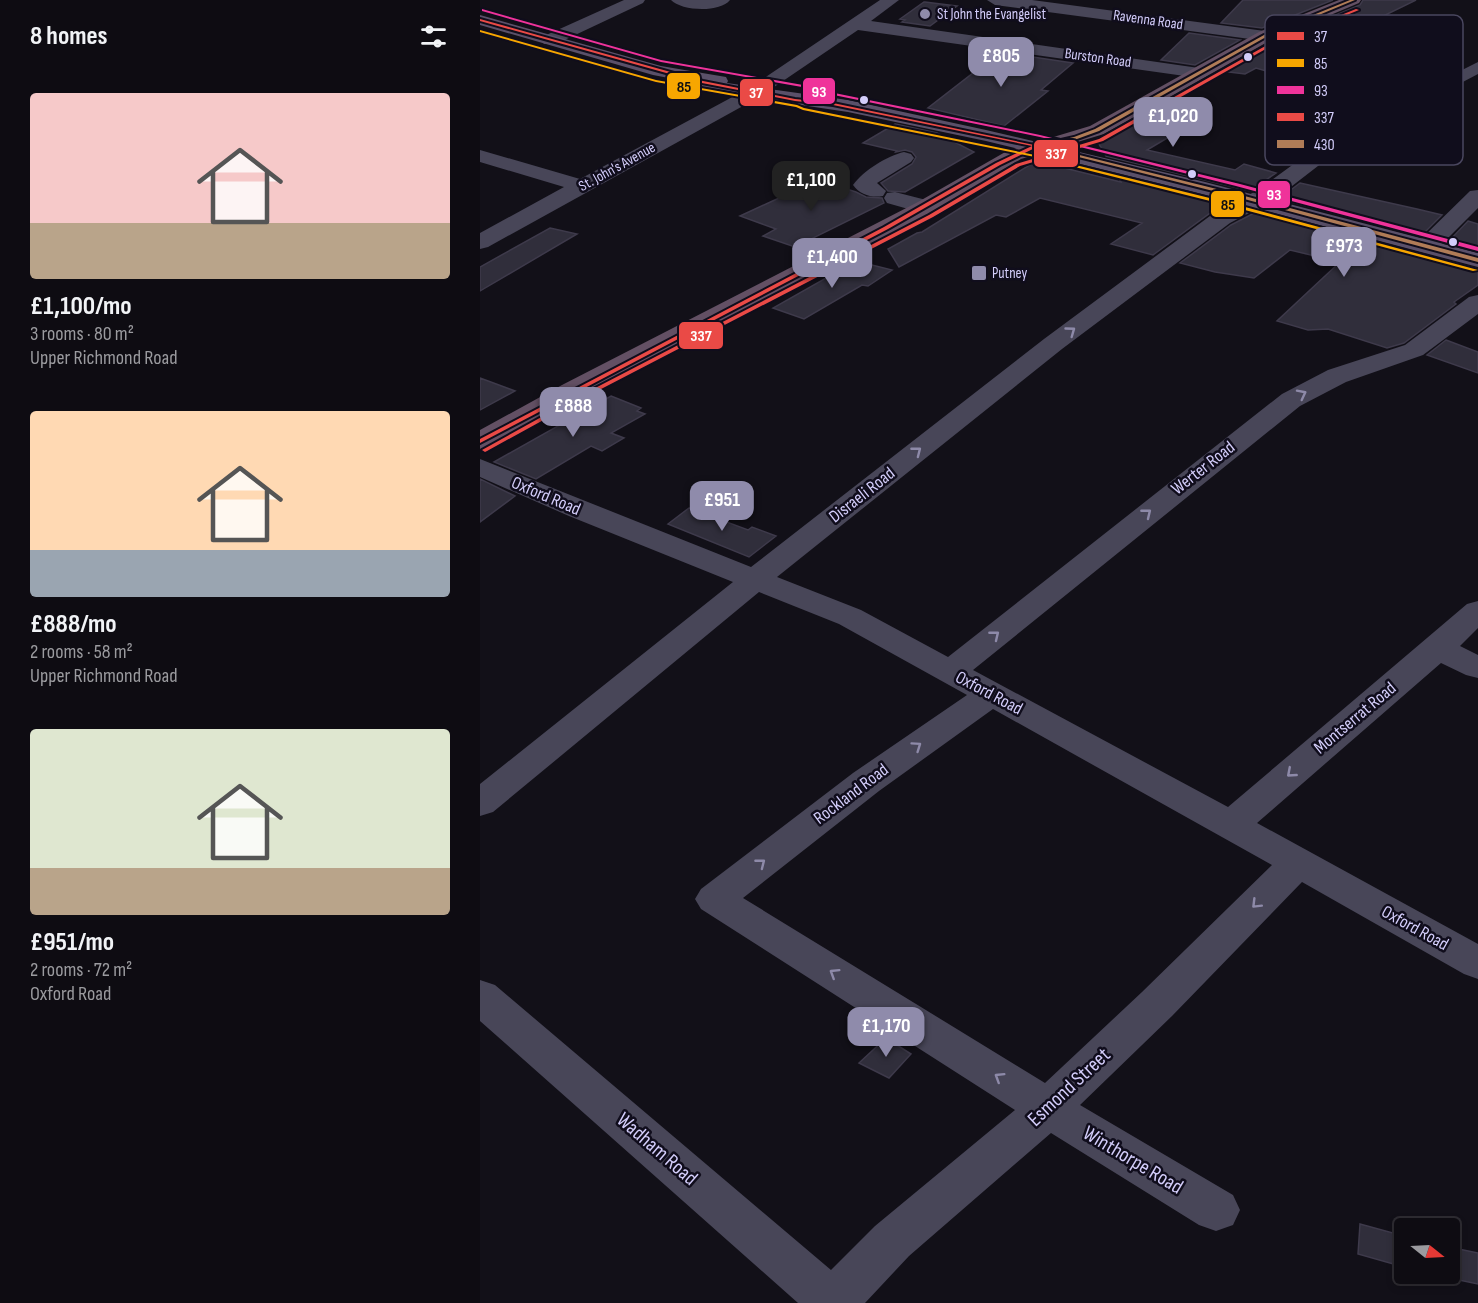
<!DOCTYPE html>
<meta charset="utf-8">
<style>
:root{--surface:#0e0c12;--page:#1c1a20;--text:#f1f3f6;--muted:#9b9b9f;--line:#2e2c32;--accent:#8f8bab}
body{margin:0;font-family:"Sofia Sans Condensed",sans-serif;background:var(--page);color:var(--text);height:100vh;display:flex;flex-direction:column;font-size:22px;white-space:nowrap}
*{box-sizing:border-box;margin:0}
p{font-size:20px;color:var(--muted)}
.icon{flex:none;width:33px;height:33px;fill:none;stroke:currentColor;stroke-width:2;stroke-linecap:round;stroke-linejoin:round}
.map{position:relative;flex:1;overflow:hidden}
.drawer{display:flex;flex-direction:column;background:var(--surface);width:480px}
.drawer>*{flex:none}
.needle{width:39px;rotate:108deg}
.fabs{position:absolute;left:914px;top:1218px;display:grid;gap:12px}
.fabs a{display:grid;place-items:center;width:66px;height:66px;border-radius:6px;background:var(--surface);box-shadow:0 3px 9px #0003,0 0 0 2px var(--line);font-size:30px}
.price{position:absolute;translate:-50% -51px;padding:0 14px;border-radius:12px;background:var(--accent);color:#fff;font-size:20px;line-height:39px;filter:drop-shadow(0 2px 3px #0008)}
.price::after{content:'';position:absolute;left:50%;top:36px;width:18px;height:14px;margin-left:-9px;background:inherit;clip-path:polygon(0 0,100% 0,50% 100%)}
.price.selected{background:#222;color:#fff}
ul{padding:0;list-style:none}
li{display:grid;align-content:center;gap:12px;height:318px;padding:0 30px}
li span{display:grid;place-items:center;height:186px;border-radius:6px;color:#555}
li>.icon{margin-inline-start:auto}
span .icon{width:108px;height:108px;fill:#fffc;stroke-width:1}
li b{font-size:26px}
h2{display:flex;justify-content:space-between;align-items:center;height:72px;padding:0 30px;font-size:26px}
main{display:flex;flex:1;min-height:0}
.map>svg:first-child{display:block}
.building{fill:#302e3b;stroke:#3e3a4b;stroke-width:1.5}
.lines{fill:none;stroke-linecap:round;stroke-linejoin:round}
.minor{fill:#484658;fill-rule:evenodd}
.major{fill:#5a5069;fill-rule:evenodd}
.highway{fill:#635064;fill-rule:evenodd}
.bus-1-casing{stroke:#100d1c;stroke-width:4}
.bus-2-casing{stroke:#100d1c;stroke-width:4}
.bus-3-casing{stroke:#100d1c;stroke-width:4}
.bus-4-casing{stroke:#100d1c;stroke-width:4}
.bus-5-casing{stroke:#100d1c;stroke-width:4}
.bus-1{fill:#ea4a46;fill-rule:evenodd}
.bus-2{fill:#f7a600;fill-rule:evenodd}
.bus-3{fill:#ef339a;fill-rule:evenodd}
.bus-4{fill:#ea4a46;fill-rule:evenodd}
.bus-5{fill:#b07c57;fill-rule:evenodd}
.oneway{stroke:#8e8aa9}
.poi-dot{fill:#8f8bab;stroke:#100d1c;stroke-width:2}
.bus-dot{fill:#d3cdfa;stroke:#100d1c;stroke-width:2}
.labels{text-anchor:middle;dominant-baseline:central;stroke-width:5;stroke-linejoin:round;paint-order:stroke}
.far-poi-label{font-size:15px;fill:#d3cdfa;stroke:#100d1c;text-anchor:start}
.far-street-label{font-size:15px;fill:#d3cdfa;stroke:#100d1c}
.street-label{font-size:18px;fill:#d3cdfa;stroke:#100d1c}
.near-street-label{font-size:21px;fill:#d3cdfa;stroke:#100d1c}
.key{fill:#100d1c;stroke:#4a475f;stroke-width:1.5}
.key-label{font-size:16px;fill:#d3cdfa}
.line-badge{stroke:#100d1c;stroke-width:2}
.badge-label{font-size:16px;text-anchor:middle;font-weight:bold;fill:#fff}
.pale-badge-label{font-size:16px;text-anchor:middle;font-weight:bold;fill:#111}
</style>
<main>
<section class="drawer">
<h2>8 homes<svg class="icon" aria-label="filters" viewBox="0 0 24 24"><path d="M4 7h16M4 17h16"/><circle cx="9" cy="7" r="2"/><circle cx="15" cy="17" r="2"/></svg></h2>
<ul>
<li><span style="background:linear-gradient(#f6c9c9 70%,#b9a48a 0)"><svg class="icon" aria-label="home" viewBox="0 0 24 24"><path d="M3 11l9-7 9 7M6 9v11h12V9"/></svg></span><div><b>£1,100/mo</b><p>3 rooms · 80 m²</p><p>Upper Richmond Road</p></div></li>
<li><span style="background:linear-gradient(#ffd9b3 75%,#9aa5b1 0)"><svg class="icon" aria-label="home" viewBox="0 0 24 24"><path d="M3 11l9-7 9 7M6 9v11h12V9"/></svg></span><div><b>£888/mo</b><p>2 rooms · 58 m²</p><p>Upper Richmond Road</p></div></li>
<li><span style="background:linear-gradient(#dfe7d0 75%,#b9a48a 0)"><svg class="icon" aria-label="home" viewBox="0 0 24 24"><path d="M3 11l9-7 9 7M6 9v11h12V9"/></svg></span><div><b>£951/mo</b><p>2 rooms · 72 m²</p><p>Oxford Road</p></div></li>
</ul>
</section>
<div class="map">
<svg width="998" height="1303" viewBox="0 0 998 1303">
<rect width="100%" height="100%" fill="#121018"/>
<path class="building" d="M763 0H853L782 28 741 23Z
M883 0H936L803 65 798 64 786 71 776 68 765 74 741 71 792 42 880 5Z
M444 2H445L477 6 450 26 422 22 425 20 420 19Z
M709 33 760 40 715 65 681 60Z
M520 52 593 63 561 90 568 91 524 126 448 108Z
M691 99 727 107 681 135 689 137 667 150 755 170 764 164 796 173 770 191 626 156 616 139 625 136Z
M415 124 457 133 494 152 425 192 408 191 401 183 432 164 436 157 432 152 425 150 416 152 417 151 383 143Z
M556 161 641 182 637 175 748 203 733 211 673 255 631 244 662 223 560 198 526 217 516 215 419 267 408 249 437 233 442 232Z
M338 180 376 192 386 197 402 198 404 203 315 247 283 236 296 229 260 216Z
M820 183 937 209 962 215 941 236 799 199Z
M778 211 998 269V285L974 302 976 304 924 343 907 348 848 329 828 330 797 321 860 262 810 250 774 278 735 272 700 263 751 225Z
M988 221 998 224V251L967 243Z
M70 228 97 234 0 291V267Z
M376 261 412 270 388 286 382 285 324 319 293 308Z
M966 340 998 352V373L947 355Z
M0 378 35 391 0 410Z
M131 396 161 408 157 411 165 414 131 433 144 438 122 451 111 446 56 479 14 462Z
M0 479 35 496 0 522Z
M209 508 268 530 272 527 296 536 269 557 188 524Z
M406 1038 431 1054 409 1078 379 1063Z
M880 1224 924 1236V1267L878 1254Z
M969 1247 998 1253V1284L969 1278Z"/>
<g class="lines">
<path class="minor" d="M144 0H165L163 3 76 44H64L61 40 64 36Z
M191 0H250C240 13 201 11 191 0Z
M400 0H419L391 21 719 68 725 69 728 73 725 77 719 78 378 30 281 96 8 247 0 249V233L84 187 0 162V150L100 179 271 87Z
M507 0H552L785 31 791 32 794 36 791 40 785 41 515 5Z
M998 62V74L869 142 794 200 750 223 582 349 297 577 381 610 468 657 802 394 848 370 925 345 989 297 998 295V314L943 355 866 382 820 406 493 670 748 807 987 604 998 601V628L980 646 998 655V678L986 675 961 663 777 823 998 944V979L984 974 822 882 692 1016 600 1105 753 1195 760 1210 753 1225 736 1231 719 1225 571 1133 429 1256 385 1303H318L0 1021V980L15 985 351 1270 395 1226 535 1110 221 909 215 899 221 889 373 773 487 695 359 624 279 592 13 812 0 816V784L253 582 89 516 0 477V459L271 567 564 339 734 213 778 190 855 134ZM513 709 792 865 662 992 565 1083 263 898 399 791Z
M424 152 431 154 434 158 431 162 397 183 406 191 403 196C392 198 380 195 373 185 384 170 407 156 424 152Z
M998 190V208L955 251 947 253 939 251 936 246 939 241 990 191Z
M415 192 454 202 457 207 454 212 446 214 407 203 404 198 407 193Z"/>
<path class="major" d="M0 15 181 66 246 77 248 81 247 83 368 100 506 130 725 182 998 253V267L710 191 506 141 368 112 239 93 210 82 173 75 0 25Z"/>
<path class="highway" d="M859 0H881L879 3 791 40 624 134 541 159 454 212 100 397 10 447 0 449V430L82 385 438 202 527 151 610 126 779 32Z"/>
<defs>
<path id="bus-1" d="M0 19 223 81 315 99 353 103 559 146 520 165 408 229 0 443V439L404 227 516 163 552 146 353 105 315 101 222 83 0 21Z"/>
<path id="bus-2" d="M0 30 176 80 317 105 324 108 555 155 754 204 998 270 993 271 750 206 555 157 323 110 316 107 176 82 0 32Z"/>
<path id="bus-3" d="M2 9 181 60 323 85 330 88 560 135 760 184 998 247V251L756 186 560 137 329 90 322 87 181 62 2 11Z"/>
<path id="bus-4" d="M876 9 879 10 791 46 623 141 540 166 453 217 98 401 7 451 5 452 2 450 94 399 449 215 536 164 619 139 789 44Z"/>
<path id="bus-5" d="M870 0H875L786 37 619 131 597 139 563 146 757 194 998 258V262L753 196 555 146 594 137 615 129 784 35Z"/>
</defs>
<use href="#bus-1" class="bus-1-casing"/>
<use href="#bus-2" class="bus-2-casing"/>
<use href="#bus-3" class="bus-3-casing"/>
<use href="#bus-4" class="bus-4-casing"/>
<use href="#bus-5" class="bus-5-casing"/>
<use href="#bus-1" class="bus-1"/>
<use href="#bus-2" class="bus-2"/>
<use href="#bus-3" class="bus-3"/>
<use href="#bus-4" class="bus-4"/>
<use href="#bus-5" class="bus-5"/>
</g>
<defs><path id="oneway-chevron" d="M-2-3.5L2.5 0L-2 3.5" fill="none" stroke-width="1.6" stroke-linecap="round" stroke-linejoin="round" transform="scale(1.5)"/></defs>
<g class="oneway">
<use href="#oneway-chevron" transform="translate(591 331) rotate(-36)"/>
<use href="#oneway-chevron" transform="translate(822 394) rotate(-27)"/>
<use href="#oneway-chevron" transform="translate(437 451) rotate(-38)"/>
<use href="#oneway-chevron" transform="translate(667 513) rotate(-39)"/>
<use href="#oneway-chevron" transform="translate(515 635) rotate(-39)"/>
<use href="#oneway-chevron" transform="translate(437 746) rotate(-35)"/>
<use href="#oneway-chevron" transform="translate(811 773) rotate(139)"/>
<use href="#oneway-chevron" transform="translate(281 863) rotate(-38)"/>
<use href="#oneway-chevron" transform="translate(776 904) rotate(135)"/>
<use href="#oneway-chevron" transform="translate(354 973) rotate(-148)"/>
<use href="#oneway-chevron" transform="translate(519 1077) rotate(-148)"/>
</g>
<g class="poi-dot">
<circle cx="445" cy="14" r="6"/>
<rect x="491" y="265" width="16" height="16" rx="3"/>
</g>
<g class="bus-dot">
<circle cx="768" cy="57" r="5"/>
<circle cx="384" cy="100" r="5"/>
<circle cx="712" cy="174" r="5"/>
<circle cx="973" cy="242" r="5"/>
</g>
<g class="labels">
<g class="far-poi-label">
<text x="457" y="14">St John the Evangelist</text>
<text x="512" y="273">Putney</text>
</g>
<g class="far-street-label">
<text transform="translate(668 20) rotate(8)">Ravenna Road</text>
<text transform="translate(618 58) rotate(8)">Burston Road</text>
<text transform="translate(137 167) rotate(-29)">St. John's Avenue</text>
</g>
<g class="street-label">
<text transform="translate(723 468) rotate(-38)">Werter Road</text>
<text transform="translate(382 495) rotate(-38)">Disraeli Road</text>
<text transform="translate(66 496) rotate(23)">Oxford Road</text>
<text transform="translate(509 693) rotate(28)">Oxford Road</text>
<text transform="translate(875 718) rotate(-40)">Montserrat Road</text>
<text transform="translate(371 794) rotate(-37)">Rockland Road</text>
<text transform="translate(935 928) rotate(29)">Oxford Road</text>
</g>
<g class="near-street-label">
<text transform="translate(589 1087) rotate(-43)">Esmond Street</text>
<text transform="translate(177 1149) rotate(41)">Wadham Road</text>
<text transform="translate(653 1160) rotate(31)">Winthorpe Road</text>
</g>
</g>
<rect x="785" y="15" width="198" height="150" rx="9" class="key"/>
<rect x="797" y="32" width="27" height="8" fill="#ea4a46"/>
<rect x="797" y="59" width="27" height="8" fill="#f7a600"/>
<rect x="797" y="86" width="27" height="8" fill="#ef339a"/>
<rect x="797" y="113" width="27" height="8" fill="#ea4a46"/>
<rect x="797" y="140" width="27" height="8" fill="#b07c57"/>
<g class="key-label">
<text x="834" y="42">37</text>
<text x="834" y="69">85</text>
<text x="834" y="96">93</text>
<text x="834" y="123">337</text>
<text x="834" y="150">430</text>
</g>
<g class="line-badge">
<rect x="186" y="72" width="35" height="28" rx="6" fill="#f7a600"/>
<rect x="322" y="77" width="34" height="28" rx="6" fill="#ef339a"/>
<rect x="259" y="78" width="35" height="29" rx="6" fill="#ea4a46"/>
<rect x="553" y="139" width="46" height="29" rx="6" fill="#ea4a46"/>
<rect x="777" y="180" width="34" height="29" rx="6" fill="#ef339a"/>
<rect x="730" y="190" width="35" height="28" rx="6" fill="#f7a600"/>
<rect x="198" y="321" width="46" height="29" rx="6" fill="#ea4a46"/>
</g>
<g class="badge-label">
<text x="339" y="97">93</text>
<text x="276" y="98">37</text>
<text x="576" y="159">337</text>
<text x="794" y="200">93</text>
<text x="221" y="341">337</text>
</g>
<g class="pale-badge-label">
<text x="204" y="92">85</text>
<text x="748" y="210">85</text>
</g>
</svg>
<div class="fabs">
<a><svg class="needle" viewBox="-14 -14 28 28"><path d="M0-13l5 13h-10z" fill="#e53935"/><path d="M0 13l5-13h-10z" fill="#9b9b9f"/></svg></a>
</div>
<b class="price" style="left:521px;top:88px">£805</b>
<b class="price" style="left:693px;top:148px">£1,020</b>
<b class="price selected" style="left:331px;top:212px">£1,100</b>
<b class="price" style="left:864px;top:278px">£973</b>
<b class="price" style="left:352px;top:289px">£1,400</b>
<b class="price" style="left:93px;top:438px">£888</b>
<b class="price" style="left:242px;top:532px">£951</b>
<b class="price" style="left:406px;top:1058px">£1,170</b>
</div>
</main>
